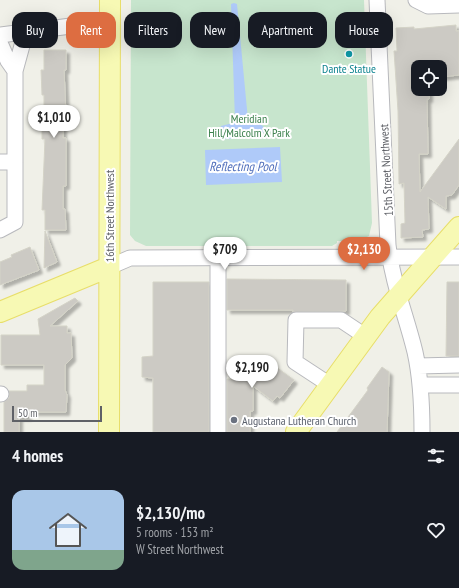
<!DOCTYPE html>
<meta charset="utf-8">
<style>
:root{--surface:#171b24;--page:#242831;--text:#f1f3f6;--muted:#9ea1a6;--accent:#dd6d41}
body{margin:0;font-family:"PT Sans Narrow",sans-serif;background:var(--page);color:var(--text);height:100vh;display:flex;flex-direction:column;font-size:15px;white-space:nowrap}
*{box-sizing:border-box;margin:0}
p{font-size:13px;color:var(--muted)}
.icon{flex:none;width:22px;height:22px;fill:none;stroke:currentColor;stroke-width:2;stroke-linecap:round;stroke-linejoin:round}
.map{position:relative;height:432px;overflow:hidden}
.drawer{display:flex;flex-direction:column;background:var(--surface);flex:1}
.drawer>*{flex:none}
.top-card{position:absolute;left:12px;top:12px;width:435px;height:36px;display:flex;gap:8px}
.controls{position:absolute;left:411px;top:60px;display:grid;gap:8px}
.controls a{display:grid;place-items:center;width:36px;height:36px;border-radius:8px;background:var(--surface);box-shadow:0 4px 16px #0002;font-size:20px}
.scale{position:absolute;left:12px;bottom:10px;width:90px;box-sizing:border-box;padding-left:4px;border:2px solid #5f6167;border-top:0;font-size:11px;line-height:14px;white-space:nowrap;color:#5f6167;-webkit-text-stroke:3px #fff;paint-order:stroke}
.price{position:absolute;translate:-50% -34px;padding:0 9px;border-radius:14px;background:#fff;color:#222;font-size:13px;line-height:26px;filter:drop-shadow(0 1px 2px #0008)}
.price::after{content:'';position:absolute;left:50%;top:24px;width:12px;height:9px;margin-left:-6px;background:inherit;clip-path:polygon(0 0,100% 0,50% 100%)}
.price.selected{background:var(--accent);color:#fff}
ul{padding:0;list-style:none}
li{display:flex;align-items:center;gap:12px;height:100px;padding:0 12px}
li span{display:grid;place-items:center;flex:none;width:112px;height:80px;border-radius:12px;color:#555}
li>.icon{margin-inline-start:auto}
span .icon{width:48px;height:48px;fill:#fffc;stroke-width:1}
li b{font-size:17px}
h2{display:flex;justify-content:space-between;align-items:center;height:48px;padding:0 12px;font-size:17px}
.pill{padding:0 14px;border-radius:12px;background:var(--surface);box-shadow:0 4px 16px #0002;font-size:14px;line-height:36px}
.pill.selected{background:var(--accent);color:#fff}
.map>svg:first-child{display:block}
.green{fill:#c7e5cd}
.water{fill:#afcaf9}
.building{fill:#cccac4;stroke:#d4d3c7;filter:url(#shadow)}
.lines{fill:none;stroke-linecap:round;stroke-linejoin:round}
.minor-casing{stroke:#b8b9bd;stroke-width:17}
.major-casing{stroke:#e8de69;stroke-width:22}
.minor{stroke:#fff;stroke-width:15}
.major{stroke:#f7f9b4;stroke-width:20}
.culture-dot{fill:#0f9aa8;stroke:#fff;stroke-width:1.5}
.worship-dot{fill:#6b7280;stroke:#fff;stroke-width:1.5}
.labels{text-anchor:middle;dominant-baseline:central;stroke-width:4;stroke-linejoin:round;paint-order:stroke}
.culture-label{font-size:12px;fill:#0d838f;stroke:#fff}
.park-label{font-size:12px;fill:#3c814d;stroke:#fff}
.street-label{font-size:12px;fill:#5f6167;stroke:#fff}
.worship-label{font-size:12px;fill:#5b616d;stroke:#fff;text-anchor:start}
.water-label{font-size:13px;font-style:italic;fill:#5270bc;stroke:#fff}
</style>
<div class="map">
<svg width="459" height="432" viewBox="0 0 459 432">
<defs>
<filter id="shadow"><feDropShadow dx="3.5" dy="3.5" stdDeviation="1" flood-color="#0004"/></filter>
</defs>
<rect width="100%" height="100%" fill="#f0f0e8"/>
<path class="green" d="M131 0H364L372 223 369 236 358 241H337V243L332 246H146L135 241 130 235Z"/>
<path class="water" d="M234 3 237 4 248 120 250 122H257L264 127V132L260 135V137L224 139V137L220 136 219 133 221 126 233 123 235 121 231 4Z
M280 147 282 182 206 185 205 150Z"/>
<path class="building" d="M456 25V31H459V75L440 77V67H418V89H429V99H427L428 154H419L420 192 459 139V185L452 195 446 196V209L428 197 429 229 422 230 423 237 401 238V224L405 223 404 183 399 184 398 111 394 51H397L396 28 414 27V29Z
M44 50H66V70H64L66 115H63V138H66V186H63V209H65L66 230H45V210H42L45 139H42V114H44V95H42L41 70H44Z
M45 231 57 262 44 268Z
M30 247 39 270 0 285V262L12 257 11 255Z
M227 279 346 280V311L293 312V310H227Z
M153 282H209V432H153V378L142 377V357L153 356Z
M447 282H459V356H446Z
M75 298 78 301 50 326H67V333H71L72 358 65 365V390L67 395 66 412H28V417H19V432H4V402L9 398V391H27V385H44V365H1V335H40L38 319Z
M236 356H261L294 380 280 398 277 396 273 401 253 386V411H250V432H227V379H236Z
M382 367 389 372 387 432H337L368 390 367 388Z"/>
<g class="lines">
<defs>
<path id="minor" d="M377 0 388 245C393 285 406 315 415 352 421 379 422 405 422 432
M416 0 428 6 459 5
M0 35 110 21
M0 43 8 61 15 71
M0 162H15
M0 230 15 222V71L26 31
M218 258V432
M109 267 130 258 459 257
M418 366 459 365
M330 385 295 362 296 320H341L365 336
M420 385H459
M0 394H1"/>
<path id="major" d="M0 312 109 267
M109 432 110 0
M296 432 380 317 459 227"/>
</defs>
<use href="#minor" class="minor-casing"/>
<use href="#major" class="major-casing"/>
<use href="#minor" class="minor"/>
<use href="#major" class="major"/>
</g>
<circle class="culture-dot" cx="349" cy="54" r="4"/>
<circle class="worship-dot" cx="234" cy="420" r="4"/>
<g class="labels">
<g class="culture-label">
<text x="349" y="68">Dante Statue</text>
</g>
<g class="park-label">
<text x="249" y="118">Meridian<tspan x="249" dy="14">Hill/Malcolm X Park</tspan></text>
</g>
<g class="street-label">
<text transform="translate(386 170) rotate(-93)">15th Street Northwest</text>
<text transform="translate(109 216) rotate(-90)">16th Street Northwest</text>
</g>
<g class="worship-label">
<text x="242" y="420">Augustana Lutheran Church</text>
</g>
<g class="water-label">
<text x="243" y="166">Reflecting Pool</text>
</g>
</g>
</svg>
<div class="controls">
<a><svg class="icon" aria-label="locate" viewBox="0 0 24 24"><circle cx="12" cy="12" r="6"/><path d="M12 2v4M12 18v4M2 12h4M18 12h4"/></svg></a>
</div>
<div class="scale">50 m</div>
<b class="price" style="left:54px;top:139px">$1,010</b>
<b class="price" style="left:225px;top:271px">$709</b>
<b class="price selected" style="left:364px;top:271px">$2,130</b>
<b class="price" style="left:252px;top:389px">$2,190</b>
<div class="top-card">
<a class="pill">Buy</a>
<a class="pill selected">Rent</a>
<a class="pill">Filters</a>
<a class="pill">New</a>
<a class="pill">Apartment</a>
<a class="pill">House</a>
</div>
</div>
<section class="drawer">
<h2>4 homes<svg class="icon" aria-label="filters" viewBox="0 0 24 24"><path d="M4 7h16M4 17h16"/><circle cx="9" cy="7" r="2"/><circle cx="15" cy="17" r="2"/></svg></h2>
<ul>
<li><span style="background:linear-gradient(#a9c7e8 75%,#7fa58c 0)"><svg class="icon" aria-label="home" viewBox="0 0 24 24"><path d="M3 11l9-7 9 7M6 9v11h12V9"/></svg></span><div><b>$2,130/mo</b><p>5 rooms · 153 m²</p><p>W Street Northwest</p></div><svg class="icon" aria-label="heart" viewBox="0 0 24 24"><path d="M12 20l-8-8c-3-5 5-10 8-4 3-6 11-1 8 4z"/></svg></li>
</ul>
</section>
